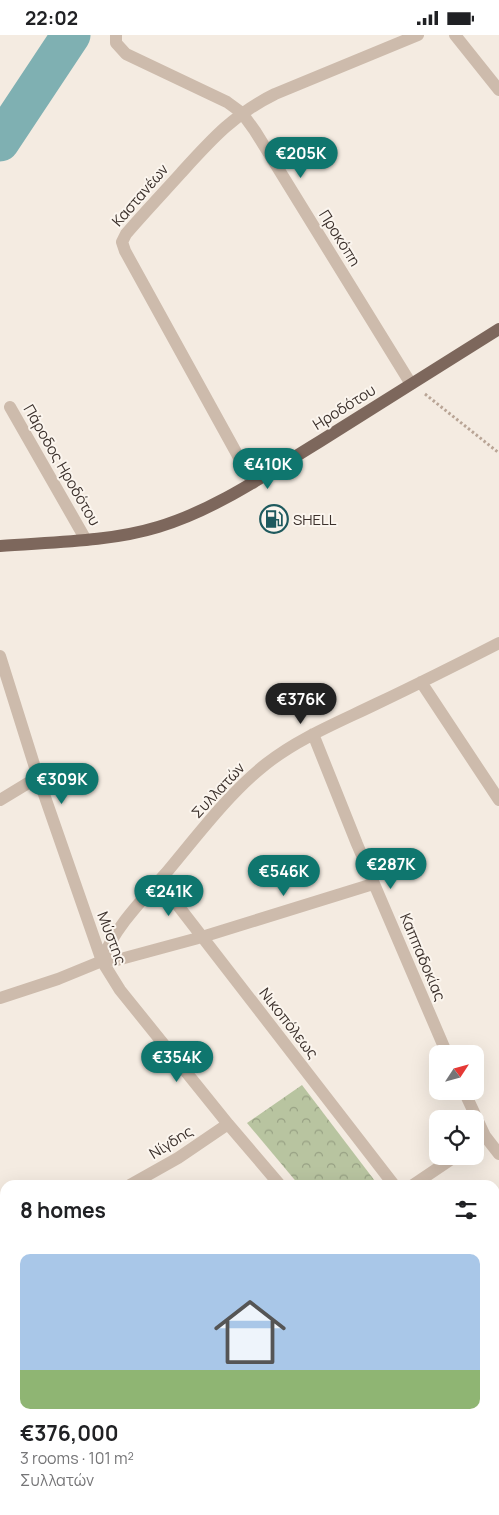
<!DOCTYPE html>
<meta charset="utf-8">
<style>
:root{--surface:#fff;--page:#f6f6f6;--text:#202124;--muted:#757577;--accent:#0f766e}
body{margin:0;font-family:Manrope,sans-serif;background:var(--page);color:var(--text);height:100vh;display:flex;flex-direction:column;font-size:19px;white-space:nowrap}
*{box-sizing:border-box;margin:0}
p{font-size:16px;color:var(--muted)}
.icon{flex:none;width:28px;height:28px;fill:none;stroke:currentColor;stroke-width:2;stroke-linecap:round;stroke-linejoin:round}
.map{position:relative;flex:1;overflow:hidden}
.sheet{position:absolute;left:0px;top:1145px;width:500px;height:335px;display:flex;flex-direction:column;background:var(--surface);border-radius:15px 15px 0 0;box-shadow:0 5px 20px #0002}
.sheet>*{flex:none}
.needle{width:32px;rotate:54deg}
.fabs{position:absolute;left:429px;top:1010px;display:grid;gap:10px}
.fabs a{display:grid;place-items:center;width:55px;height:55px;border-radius:10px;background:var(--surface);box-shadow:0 5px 20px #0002;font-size:25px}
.price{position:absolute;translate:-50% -42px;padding:0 11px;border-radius:18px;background:var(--accent);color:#fff;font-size:16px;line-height:32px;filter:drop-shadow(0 1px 2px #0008)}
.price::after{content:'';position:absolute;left:50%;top:30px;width:15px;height:11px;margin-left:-8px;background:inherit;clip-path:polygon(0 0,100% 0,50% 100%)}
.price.active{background:#222;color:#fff}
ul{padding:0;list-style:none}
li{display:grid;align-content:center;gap:10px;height:265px;padding:0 20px}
li span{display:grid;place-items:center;height:155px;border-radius:10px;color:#555}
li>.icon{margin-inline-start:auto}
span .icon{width:90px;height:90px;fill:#fffc;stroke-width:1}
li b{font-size:21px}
h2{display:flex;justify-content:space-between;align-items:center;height:60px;padding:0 20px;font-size:21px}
.status{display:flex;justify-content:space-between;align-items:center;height:35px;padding:0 25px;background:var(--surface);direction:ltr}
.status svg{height:14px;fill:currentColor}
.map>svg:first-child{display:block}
.forest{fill:url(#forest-crowns)}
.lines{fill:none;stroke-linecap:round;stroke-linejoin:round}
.river{stroke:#7fb0b2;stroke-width:39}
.building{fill:url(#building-hatch)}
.path{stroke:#b9a596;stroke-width:3;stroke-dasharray:2.5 2.5;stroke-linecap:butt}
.minor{stroke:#cdbbac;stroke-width:12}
.major{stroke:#7d675c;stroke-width:12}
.labels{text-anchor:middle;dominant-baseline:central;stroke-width:4;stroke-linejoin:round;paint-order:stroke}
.street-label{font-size:15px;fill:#3b302b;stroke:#fbf5ee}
.poi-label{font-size:15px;fill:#3b302b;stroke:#fbf5ee;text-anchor:start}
</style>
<div class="status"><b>22:02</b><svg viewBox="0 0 49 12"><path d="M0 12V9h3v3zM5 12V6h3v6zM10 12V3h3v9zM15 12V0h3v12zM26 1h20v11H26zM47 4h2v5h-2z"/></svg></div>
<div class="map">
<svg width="499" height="1480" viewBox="0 0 499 1480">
<defs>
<pattern id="forest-crowns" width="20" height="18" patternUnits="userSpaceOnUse" patternTransform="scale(1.25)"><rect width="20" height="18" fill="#b8c4a0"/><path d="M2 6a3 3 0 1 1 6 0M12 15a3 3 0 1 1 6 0" fill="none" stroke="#97a083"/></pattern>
<pattern id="building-hatch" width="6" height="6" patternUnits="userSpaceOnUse" patternTransform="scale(1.25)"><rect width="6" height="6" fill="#c8694b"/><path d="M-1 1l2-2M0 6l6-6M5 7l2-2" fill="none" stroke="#a4573f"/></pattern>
</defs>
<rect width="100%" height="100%" fill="#f4ebe1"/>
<path class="forest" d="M302 1050 378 1150H299L247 1088Z"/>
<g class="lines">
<path class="river" d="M0 107 71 0"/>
</g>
<path class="building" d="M495 1199 499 1205V1251L495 1253Z"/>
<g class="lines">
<path class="path" d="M425 359 499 418"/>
<path class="minor" d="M116 0V8L126 19 227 67 242 78 255 96 411 349
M455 0 499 55
M10 372 86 505
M253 448 125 216 122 207 126 199C144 178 163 158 181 138 211 105 234 79 275 59L418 0
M0 621 38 742 102 926 120 955 228 1089 280 1150
M421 647 499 765
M313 699 357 809 447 1019
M0 765 38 742
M159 846 394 1150
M102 926C113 894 144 863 166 838 197 801 229 758 266 729 299 703 339 687 376 669 418 649 458 629 499 608
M0 963 58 944 102 926 117 925 202 902 373 849
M464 1056 485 1101 499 1119
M475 1108 485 1101
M130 1150 178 1123 228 1089
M413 1150 456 1121
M0 1201 5 1199
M495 1394 499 1400
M0 1417 5 1415
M154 1475 158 1480
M362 1475 364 1480
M497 1480 499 1478"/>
<path class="major" d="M0 511C51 507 109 507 158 492 215 475 268 438 319 407 379 369 439 332 499 294"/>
</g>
<defs>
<symbol id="fuel-ring" viewBox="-11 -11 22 22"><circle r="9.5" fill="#fbf5ee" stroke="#1f5a5e" stroke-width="1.5"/><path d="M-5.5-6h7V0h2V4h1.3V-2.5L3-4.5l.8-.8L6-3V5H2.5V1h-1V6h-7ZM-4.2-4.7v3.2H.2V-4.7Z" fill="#1f5a5e"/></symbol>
</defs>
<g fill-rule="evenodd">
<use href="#fuel-ring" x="258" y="468" width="32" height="32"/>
</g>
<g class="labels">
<g class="street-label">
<text transform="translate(140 160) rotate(-49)">Καστανέων</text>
<text transform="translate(340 203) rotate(58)">Προκόπη</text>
<text transform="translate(344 372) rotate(-32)">Ηροδότου</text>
<text transform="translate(62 430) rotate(60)">Πάροδος Ηροδότου</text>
<text transform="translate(218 755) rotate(-47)">Συλλατών</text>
<text transform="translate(112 903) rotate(69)">Μύστης</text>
<text transform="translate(423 922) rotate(67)">Καππαδοκίας</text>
<text transform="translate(289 988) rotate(52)">Νικοπόλεως</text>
<text transform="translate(171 1107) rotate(-32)">Νίγδης</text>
</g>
<g class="poi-label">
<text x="293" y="484">SHELL</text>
</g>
</g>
</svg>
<div class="fabs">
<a><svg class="needle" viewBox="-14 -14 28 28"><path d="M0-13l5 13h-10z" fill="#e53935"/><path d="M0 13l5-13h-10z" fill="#757577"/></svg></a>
<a><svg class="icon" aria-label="locate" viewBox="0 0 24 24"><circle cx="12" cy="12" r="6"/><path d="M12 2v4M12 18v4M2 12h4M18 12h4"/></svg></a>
</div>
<b class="price" style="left:301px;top:144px">€205K</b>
<b class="price" style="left:268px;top:455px">€410K</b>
<b class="price active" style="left:301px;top:690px">€376K</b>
<b class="price" style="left:62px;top:770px">€309K</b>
<b class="price" style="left:391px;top:855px">€287K</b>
<b class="price" style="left:284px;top:862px">€546K</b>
<b class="price" style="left:169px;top:882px">€241K</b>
<b class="price" style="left:177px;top:1048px">€354K</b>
<section class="sheet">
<h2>8 homes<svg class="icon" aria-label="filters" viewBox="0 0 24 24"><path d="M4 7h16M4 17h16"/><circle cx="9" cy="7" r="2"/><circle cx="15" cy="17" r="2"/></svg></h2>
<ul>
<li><span style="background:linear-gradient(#a9c7e8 75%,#8fb573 0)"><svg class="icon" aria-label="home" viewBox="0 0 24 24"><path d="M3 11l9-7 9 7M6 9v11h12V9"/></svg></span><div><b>€376,000</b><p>3 rooms · 101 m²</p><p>Συλλατών</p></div></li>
</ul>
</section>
</div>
